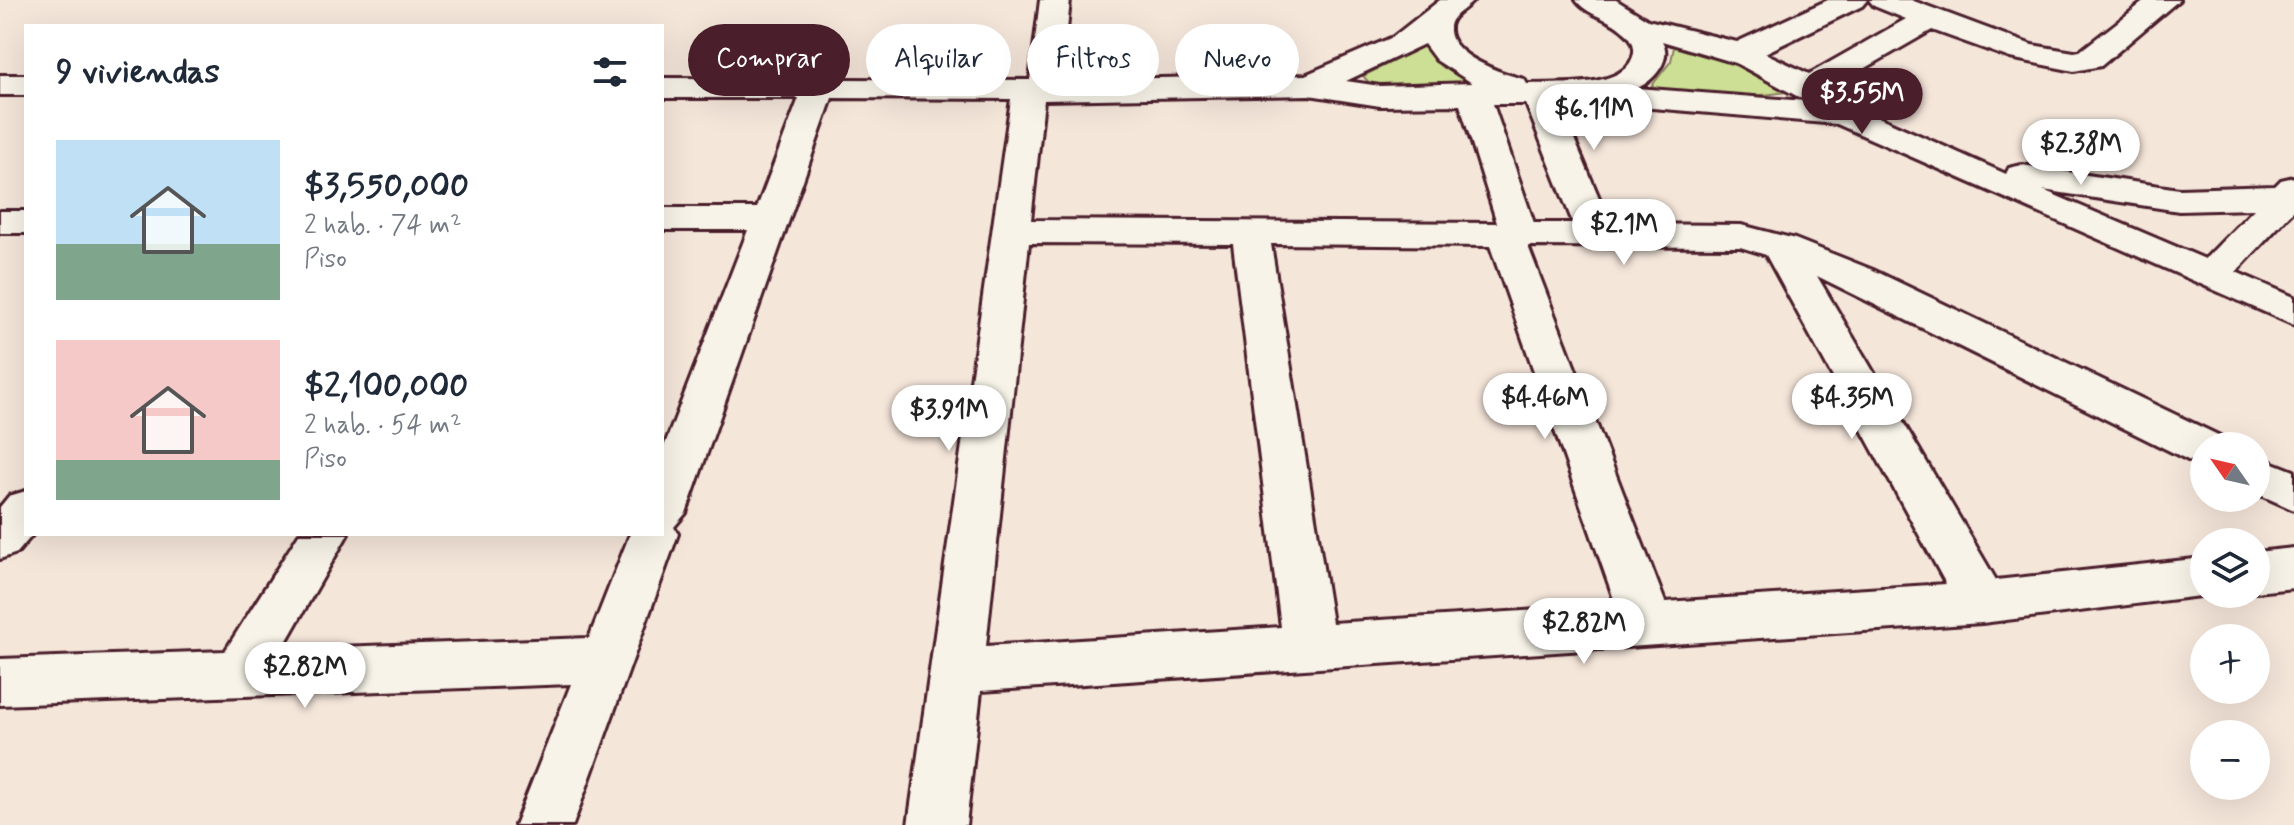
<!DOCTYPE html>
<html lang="es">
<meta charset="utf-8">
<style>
:root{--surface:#fff;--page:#f6f6f7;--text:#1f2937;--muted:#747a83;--accent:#4a1f2b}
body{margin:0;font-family:Mynerve,sans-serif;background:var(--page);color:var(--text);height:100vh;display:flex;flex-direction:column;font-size:30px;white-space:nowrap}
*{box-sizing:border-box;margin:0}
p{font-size:26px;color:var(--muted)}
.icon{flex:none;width:44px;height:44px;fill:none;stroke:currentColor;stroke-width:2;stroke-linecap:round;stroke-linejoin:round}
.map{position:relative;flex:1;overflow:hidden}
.side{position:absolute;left:24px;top:24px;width:640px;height:512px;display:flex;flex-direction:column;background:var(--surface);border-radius:0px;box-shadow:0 8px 32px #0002}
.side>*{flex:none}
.banner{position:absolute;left:688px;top:24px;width:760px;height:72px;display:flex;gap:16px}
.needle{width:52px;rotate:304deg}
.controls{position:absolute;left:2190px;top:432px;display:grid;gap:16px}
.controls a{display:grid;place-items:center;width:80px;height:80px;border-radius:50%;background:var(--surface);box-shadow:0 8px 32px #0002;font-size:40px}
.price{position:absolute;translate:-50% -68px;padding:0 18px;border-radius:28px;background:#fff;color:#222;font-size:26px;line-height:52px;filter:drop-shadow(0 2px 4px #0008)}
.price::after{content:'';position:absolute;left:50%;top:48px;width:24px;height:18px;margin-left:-12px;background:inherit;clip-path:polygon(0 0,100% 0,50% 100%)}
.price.current{background:var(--accent);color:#fff}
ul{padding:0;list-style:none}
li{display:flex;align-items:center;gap:24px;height:200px;padding:0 32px}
li span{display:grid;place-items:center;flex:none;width:224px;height:160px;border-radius:0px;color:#555}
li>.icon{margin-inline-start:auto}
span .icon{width:96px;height:96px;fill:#fffc;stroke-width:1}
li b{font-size:34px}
h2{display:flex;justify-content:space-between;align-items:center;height:96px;padding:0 32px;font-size:34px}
.tag{padding:0 28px;border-radius:36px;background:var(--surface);box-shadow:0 8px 32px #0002;font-size:28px;line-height:72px}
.tag.current{background:var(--accent);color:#fff}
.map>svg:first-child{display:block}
.green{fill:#ccdf94;stroke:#8b7f60;stroke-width:2}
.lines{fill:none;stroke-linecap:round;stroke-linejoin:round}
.minor-casing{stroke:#4a1f2b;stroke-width:6}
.minor{fill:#f7f3e8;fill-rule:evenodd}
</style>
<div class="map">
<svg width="2294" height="825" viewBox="0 0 2294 825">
<rect width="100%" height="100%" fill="#f5e6da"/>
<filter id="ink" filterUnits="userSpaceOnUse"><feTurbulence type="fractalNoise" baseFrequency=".0125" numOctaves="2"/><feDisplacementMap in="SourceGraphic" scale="16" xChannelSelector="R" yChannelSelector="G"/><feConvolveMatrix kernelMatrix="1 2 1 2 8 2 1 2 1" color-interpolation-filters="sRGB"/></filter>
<g filter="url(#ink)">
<path class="green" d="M1676 38 1769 74 1786 92C1741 100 1696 93 1650 88L1671 61Z
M1430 43 1480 84 1374 88 1363 76Z"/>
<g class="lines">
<defs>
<path id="minor" d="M1040 0H1070L1062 80 1305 75 1393 37 1440 0H1474C1467 9 1450 15 1450 28 1448 55 1503 74 1524 79L1527 84C1554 82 1628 91 1634 52 1635 44 1630 36 1623 31 1610 18 1586 15 1576 0H1616L1648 20 1737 42 1828 0H1867L1862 6 1765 53 1809 74 1906 19 1874 6 1869 0H1911L2032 45 2074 52 2080 51 2146 0H2179L2101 66 2074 71 2010 58 1932 30 1831 88 1856 107 2006 174 2009 168 2022 165 2179 189 2275 186 2281 180 2294 177V210L2236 272 2294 297V325L1837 124 1582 102 1559 103 1610 224 1741 225 1795 239 1873 270 2220 436 2225 446H2204V464L2188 460 1817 276 1996 580 2204 558V594H2216L1982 623 981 691 966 825H908L1011 99 832 98 686 513 674 527 678 534 573 825H515L571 684 0 705V659L225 651 299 534H348L282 649 589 638 630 534H662V452L748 230H662V208H757L799 98H662V78L1030 80ZM1662 41 1736 63 1806 101 1637 88C1654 81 1673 59 1662 41ZM1424 44 1436 60 1472 83 1380 86 1346 81ZM1309 95 1380 106 1460 105 1497 223 1031 220 1044 100ZM1493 104H1526L1573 223H1534ZM2043 190 2179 211 2254 209 2205 259ZM1029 243 1233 244 1281 627 986 646ZM1271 244 1490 246 1616 605 1332 623ZM1528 246 1740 247 1766 255 1946 584 1665 602Z
M0 75H26V95H0Z
M0 211H26V233H0Z
M2256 456 2294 471V510L2256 493Z
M26 491V534H33L17 553 0 559V507L9 496Z
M2294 548V588L2256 592V552Z"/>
</defs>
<use href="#minor" class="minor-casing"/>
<use href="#minor" class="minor"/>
</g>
</g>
</svg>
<div class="controls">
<a><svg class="needle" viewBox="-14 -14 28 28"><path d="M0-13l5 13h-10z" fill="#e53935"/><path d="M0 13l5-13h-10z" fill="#747a83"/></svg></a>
<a><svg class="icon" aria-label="layers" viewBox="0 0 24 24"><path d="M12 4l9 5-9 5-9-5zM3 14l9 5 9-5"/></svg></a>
<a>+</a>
<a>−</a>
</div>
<b class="price current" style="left:1862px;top:136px">$3.55M</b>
<b class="price" style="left:1594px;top:152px">$6.11M</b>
<b class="price" style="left:2081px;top:187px">$2.38M</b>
<b class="price" style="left:1624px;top:267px">$2.1M</b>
<b class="price" style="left:1545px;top:441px">$4.46M</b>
<b class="price" style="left:1852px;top:441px">$4.35M</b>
<b class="price" style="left:949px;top:453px">$3.91M</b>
<b class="price" style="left:1584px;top:666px">$2.82M</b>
<b class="price" style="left:305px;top:710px">$2.82M</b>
<div class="banner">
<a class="tag current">Comprar</a>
<a class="tag">Alquilar</a>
<a class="tag">Filtros</a>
<a class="tag">Nuevo</a>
</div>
<section class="side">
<h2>9 viviendas<svg class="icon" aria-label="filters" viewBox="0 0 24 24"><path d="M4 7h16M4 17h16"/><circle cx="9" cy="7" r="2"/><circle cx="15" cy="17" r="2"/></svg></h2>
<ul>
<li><span style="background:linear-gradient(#bfe0f5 65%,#7fa58c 0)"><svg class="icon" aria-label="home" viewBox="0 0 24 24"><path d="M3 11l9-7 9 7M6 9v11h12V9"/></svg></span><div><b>$3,550,000</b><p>2 hab. · 74 m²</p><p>Piso</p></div></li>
<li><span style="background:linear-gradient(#f6c9c9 75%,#7fa58c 0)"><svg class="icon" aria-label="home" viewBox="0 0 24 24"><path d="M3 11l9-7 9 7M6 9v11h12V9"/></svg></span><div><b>$2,100,000</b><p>2 hab. · 54 m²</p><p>Piso</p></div></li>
</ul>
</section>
</div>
